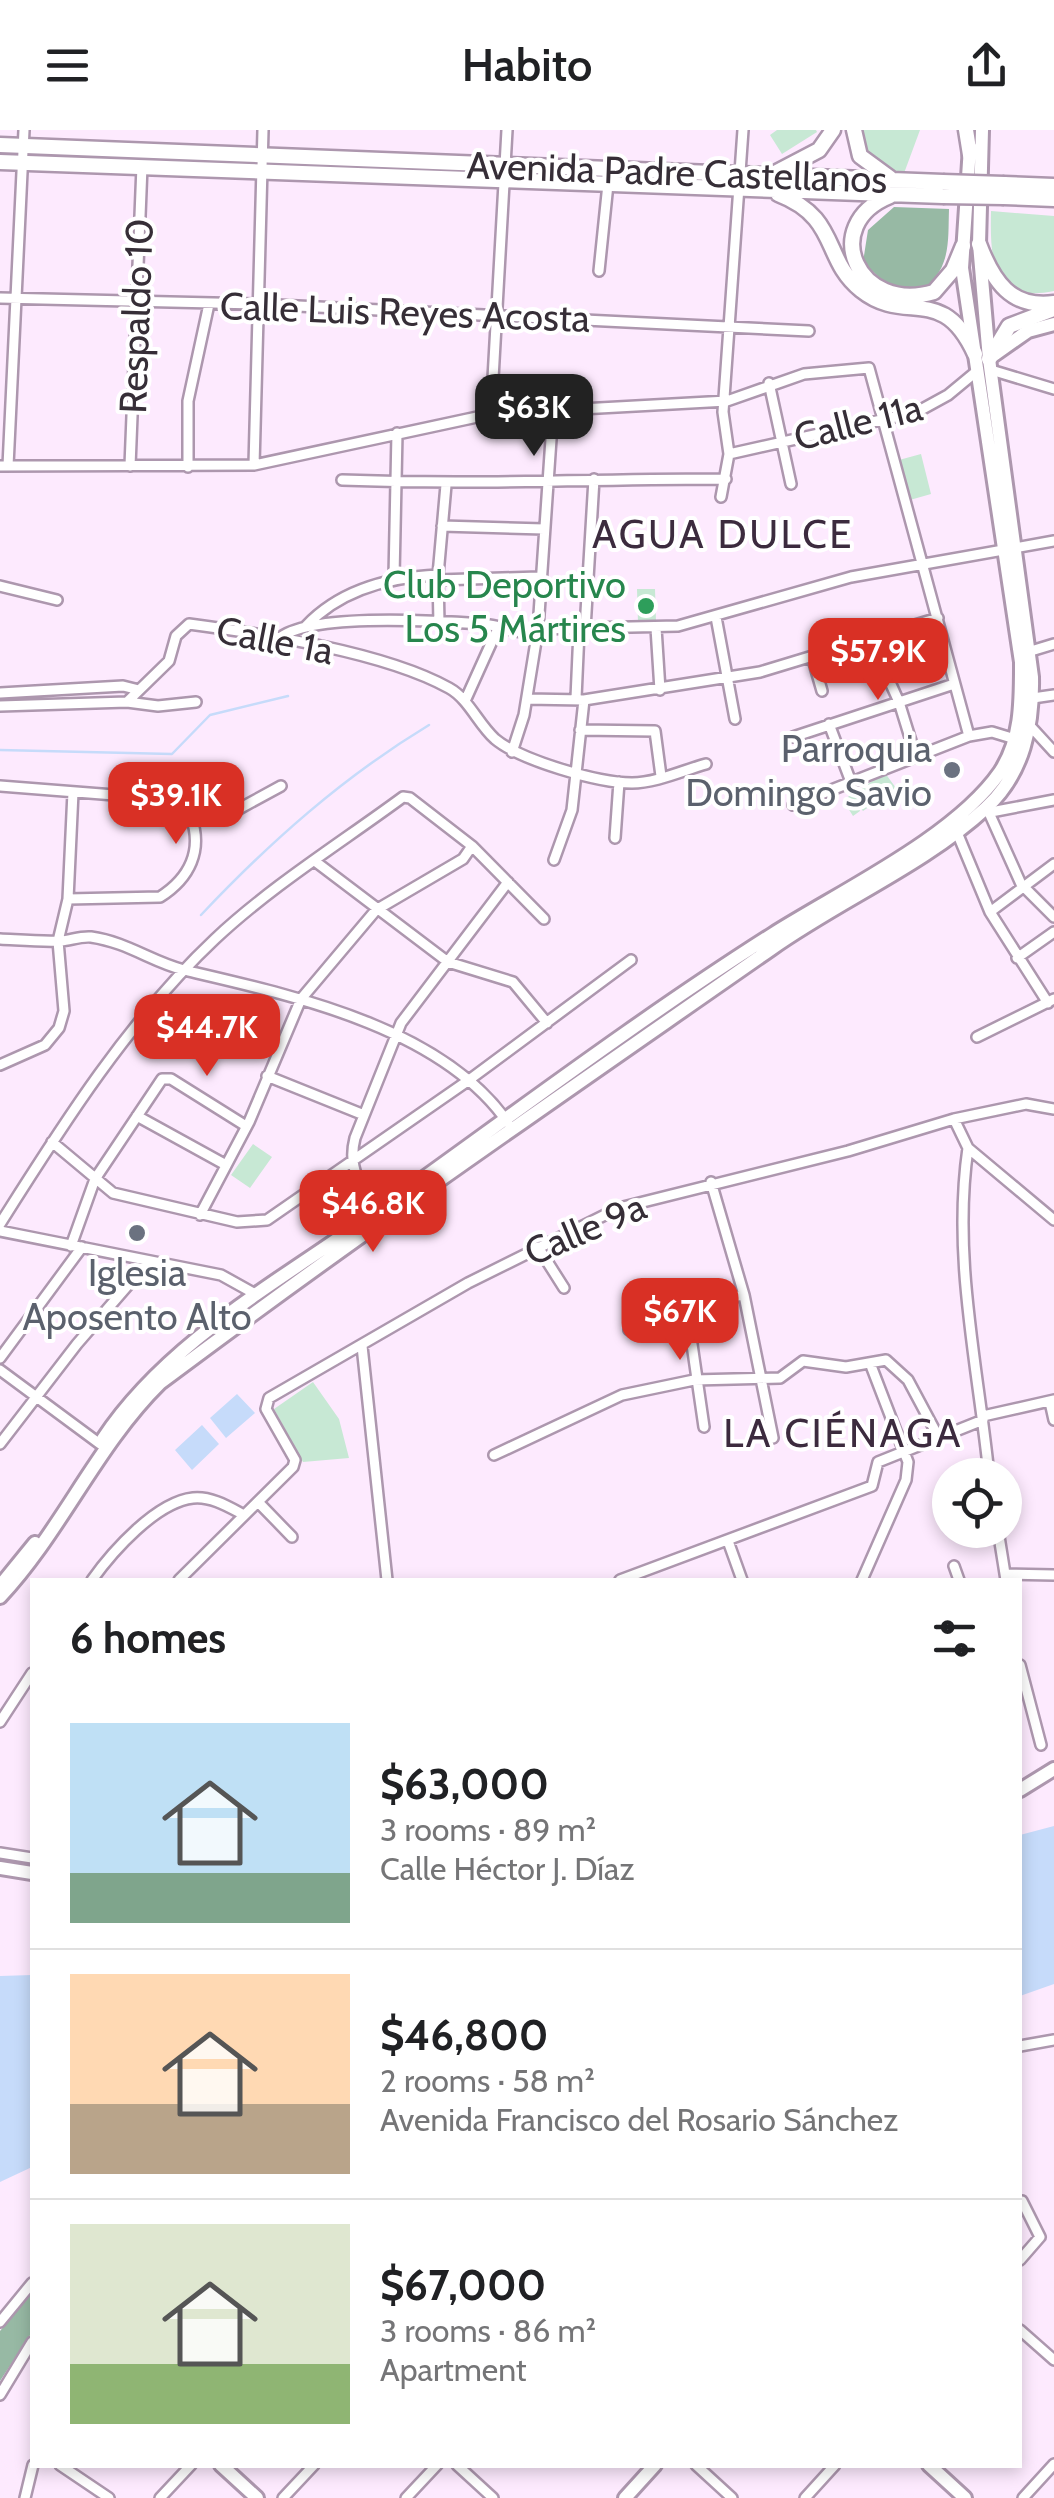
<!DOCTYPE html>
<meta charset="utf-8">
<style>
:root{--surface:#fff;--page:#f6f6f6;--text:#202124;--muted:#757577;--line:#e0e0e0;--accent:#d93025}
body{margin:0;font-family:Cabin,sans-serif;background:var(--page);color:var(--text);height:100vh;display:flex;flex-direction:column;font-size:38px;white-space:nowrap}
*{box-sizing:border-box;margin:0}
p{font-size:32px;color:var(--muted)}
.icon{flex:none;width:55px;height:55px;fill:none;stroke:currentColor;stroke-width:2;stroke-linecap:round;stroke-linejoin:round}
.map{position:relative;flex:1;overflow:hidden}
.sheet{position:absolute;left:30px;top:1448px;width:992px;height:890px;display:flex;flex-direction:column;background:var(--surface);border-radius:0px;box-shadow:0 5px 15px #0003}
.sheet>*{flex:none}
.fabs{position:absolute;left:932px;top:1328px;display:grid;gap:20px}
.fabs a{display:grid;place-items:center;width:90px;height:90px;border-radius:50%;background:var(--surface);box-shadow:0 5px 15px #0003;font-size:50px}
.price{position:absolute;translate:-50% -85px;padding:0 22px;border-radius:20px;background:var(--accent);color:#fff;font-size:32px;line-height:65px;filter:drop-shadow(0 2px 5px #0008)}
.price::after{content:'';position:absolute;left:50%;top:60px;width:30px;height:22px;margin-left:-15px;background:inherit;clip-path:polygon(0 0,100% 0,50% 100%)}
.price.current{background:#222;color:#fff}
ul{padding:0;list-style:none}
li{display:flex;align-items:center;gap:30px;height:250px;padding:0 40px}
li+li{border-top:2px solid var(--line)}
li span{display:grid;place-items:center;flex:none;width:280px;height:200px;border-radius:0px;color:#555}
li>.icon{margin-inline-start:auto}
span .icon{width:120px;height:120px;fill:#fffc;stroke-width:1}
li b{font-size:42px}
h2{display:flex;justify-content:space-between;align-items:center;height:120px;padding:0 40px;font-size:42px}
header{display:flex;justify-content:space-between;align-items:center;height:130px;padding:0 40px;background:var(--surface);font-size:45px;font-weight:600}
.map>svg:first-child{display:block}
.green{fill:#c7e8d4}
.forest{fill:#97b9a4}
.water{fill:#c6dbfa}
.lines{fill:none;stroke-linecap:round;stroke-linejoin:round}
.stream{stroke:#c6dbfa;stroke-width:2.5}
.street-casing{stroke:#ad97ae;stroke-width:14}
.secondary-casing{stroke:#ad97ae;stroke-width:18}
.primary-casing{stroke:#ad97ae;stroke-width:19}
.street{stroke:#fff;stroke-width:9}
.secondary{stroke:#fff;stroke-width:12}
.primary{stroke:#fff;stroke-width:14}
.primary-bridge-casing{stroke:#ad97ae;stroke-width:19;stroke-linecap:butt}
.primary-bridge{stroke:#fff;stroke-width:14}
.leisure-dot{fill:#2e9e5b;stroke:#fff;stroke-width:4}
.worship-dot{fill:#6b7280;stroke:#fff;stroke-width:4}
.labels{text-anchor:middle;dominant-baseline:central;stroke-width:8;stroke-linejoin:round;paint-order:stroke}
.street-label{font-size:38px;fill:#362e37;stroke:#fff}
.leisure-label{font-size:38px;fill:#27864d;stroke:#fff;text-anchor:end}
.worship-label{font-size:38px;fill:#5b616d;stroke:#fff;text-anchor:end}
.neighbourhood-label{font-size:40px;letter-spacing:2.5px;fill:#3c2b3e;stroke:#fff}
</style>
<header><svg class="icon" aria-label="menu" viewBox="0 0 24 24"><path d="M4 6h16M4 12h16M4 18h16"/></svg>Habito<svg class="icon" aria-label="share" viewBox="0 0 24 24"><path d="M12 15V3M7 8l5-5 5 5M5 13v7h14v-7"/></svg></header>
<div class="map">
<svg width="1054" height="2368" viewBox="0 0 1054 2368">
<rect width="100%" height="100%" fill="#fdeafe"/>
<path class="green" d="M777 0H816L817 2 782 24 770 5Z
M862 0H920L903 46C878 39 863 28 862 0Z
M991 81 1054 86V161C991 174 990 128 991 81Z
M921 324 931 364 910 370 899 330Z
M637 459H655L656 492 638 493Z
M885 643 896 658 863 681 855 671 860 681 853 686 843 670Z
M180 872 265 916 262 929 178 875Z
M253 1014 272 1027 250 1058 231 1045Z
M347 1041 375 1082 342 1103 313 1064Z
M313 1252 339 1289 349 1328 303 1332 274 1279Z"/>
<path class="forest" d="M894 77 949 79C948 110 951 136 926 157H889L863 132 868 100Z
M32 2161V2202L0 2251V2201Z"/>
<path class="water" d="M237 1264 255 1283 226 1308 210 1288Z
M202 1295 219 1314 192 1340 175 1320Z
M1054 1696V1854L1020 1866V1705Z
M32 1845V2037L0 2052V1846Z"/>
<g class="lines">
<path class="stream" d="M0 620 172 624 210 585 288 566
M201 785C270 712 343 647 429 595"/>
<defs>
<path id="street" d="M599 141 608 54
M0 168 257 174 809 201
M991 240 1054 259
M769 253 791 354
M491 284 507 0
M729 324 917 282 948 265 977 241
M254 335 263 0
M0 336 254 335 491 284 727 271 804 244 869 238 969 606
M8 336 24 0
M130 336 142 36
M188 337V271L209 174
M342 350C470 355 598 349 726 349
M721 367 729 324 723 282 743 0
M442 396 544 399
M394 447 397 303
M438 450 539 447
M0 456 57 470
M716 487 735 589
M439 494 438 445 446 355
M306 496C340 460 390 447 438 445
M656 498 660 560
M538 499 678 496 851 447 1054 411
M585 499 594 349
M281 507C314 483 440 491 483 494 501 496 519 503 537 505
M870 508 899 572 916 627
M1031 521 1054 514
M812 526 822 561
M0 563 123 556 139 560
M576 568 579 501
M1033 568 1054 565
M527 569 584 570 760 542 938 488
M465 571 498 498
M127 572 158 576 196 572
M0 576 127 572 169 531 176 506 189 494C264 504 384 522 449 558 469 569 478 594 495 609 520 630 598 653 632 653 656 653 684 640 706 634
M829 594 851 652
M1032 598 1054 622
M580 600 655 601 661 646
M793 607 954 554
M512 622 524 585 538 499 553 280
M0 656 165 669 191 687C203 720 190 748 160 767L68 769
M793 675 969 606 992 602 1015 609
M986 676 1021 754 1054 787
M991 682 1054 670
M191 687 237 680 281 656
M956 700 990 782 1048 873
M615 708 619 652
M554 730 572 680 584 570
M316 732 448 832 513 852 547 893
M990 782 1054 734
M0 809C20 810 41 812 61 811 71 810 81 806 91 807 127 812 152 832 184 840 291 865 442 897 508 993
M1017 828 1054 802
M977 907 1054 869
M0 935 45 915 59 898 64 881 58 811 68 769 73 662
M267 946 364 985
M137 986 226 1035
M954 989 968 1018 1054 1090
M52 1012 113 1063 237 1092 267 1090 469 950 631 830
M968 1018C952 1128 978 1236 989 1345
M711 1052 744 1165 773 1308
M379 1081C361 1057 347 1039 355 1008L401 893 508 752
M200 1085 249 992 301 869 376 780 463 729 472 716
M0 1094C63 994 129 890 215 809 270 757 342 712 403 667L410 668 472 716 544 789
M0 1101 221 1145 257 1165
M71 1116 95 1049 162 949H171L246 996
M538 1117 564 1158
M686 1173 704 1297
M629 1200 673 1176 744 1165
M362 1216 387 1450
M0 1228 82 1117
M0 1240 100 1314
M1050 1272 1054 1290
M983 1286 1054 1270
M0 1314 77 1214 149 1131
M494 1325 622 1265 694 1250 780 1248 803 1231 846 1237 886 1230 908 1250 939 1308
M258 1372 292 1407
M998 1400 1006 1450
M728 1411 742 1450
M954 1436 959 1450
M1005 1444 1054 1445
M92 1450C112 1422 156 1372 193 1368 211 1366 229 1377 244 1385
M179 1450 293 1337 295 1330 266 1279 269 1268 468 1153 619 1078 848 1021 954 989 1026 974 1054 979
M620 1450 872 1356 878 1332 983 1290
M862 1450 906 1350 908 1332 870 1233
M1020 1535 1041 1615
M0 1592 32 1543
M0 1723 32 1728
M1020 1916 1054 1910
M1020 2130 1040 2107 1022 2071
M0 2192 32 2153
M1020 2200 1054 2230
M0 2265 32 2212
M60 2335 109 2368
M457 2335 493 2368
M696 2335 732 2368
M25 2368 33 2335
M160 2368 191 2335
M283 2368 314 2335
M406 2368 437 2335
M805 2368 835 2335
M1023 2368 1054 2334"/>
<path id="secondary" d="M991 227 1028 201 1054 194
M103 1309C169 1209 287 1147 382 1078 511 986 639 889 773 804 841 761 955 707 1000 642 1022 609 1021 569 1021 532L962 138 970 17
M0 1456 35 1413
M0 1467C61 1402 96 1316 160 1253 360 1103 566 962 771 819 840 770 924 735 986 678 1024 643 1033 595 1032 547L989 229 979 114 982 0
M1020 1660 1054 1639
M0 1738 32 1743
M221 2335 257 2368
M929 2335 965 2368
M625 2368 655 2335"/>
<path id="primary" d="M854 0 860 26 890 48
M966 0 970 25
M0 15 943 52
M0 32 943 66
M775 43 819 20 833 0
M1004 54 1054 56
M778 64C840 88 822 129 861 160 906 196 942 152 975 224
M890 66C818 95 858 185 934 162L953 140 963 116
M1004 67 1054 69
M979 114C993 151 1011 179 1054 173
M989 229 1009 196 1051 180"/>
</defs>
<use href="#street" class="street-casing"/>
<use href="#secondary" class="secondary-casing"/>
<use href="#primary" class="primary-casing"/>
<use href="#street" class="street"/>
<use href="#secondary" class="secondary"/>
<use href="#primary" class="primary"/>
<defs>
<path id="primary-bridge" d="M943 52 1004 54
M943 66 1004 67"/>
</defs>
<use href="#primary-bridge" class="primary-bridge-casing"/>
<use href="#primary-bridge" class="primary-bridge"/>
</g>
<circle class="leisure-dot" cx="646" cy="476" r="10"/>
<g class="worship-dot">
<circle cx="952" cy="640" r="10"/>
<circle cx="137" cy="1103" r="10"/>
</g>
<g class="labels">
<g class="street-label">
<text transform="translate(677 42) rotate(2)">Avenida Padre Castellanos</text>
<text transform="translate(405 182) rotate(2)">Calle Luis Reyes Acosta</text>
<text transform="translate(136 186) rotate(-88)">Respaldo 10</text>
<text transform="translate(858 292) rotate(-14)">Calle 11a</text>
<text transform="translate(275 510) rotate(11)">Calle 1a</text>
<text transform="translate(585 1099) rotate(-23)">Calle 9a</text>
</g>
<g class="leisure-label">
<text x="626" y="454">Club Deportivo<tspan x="626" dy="44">Los 5 Mártires</tspan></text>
</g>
<g class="worship-label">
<text x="932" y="618">Parroquia<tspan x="932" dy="44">Domingo Savio</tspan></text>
<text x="137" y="1142" text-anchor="middle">Iglesia<tspan x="137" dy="44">Aposento Alto</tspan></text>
</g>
<g class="neighbourhood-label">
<text x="723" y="403">AGUA DULCE</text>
<text x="843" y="1302">LA CIÉNAGA</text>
</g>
</g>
</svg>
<div class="fabs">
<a><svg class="icon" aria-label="locate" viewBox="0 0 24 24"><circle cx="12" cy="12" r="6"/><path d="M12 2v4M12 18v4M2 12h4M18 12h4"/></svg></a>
</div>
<b class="price current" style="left:534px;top:329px">$63K</b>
<b class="price" style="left:878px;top:573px">$57.9K</b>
<b class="price" style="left:176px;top:717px">$39.1K</b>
<b class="price" style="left:207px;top:949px">$44.7K</b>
<b class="price" style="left:373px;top:1125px">$46.8K</b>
<b class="price" style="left:680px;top:1233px">$67K</b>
<section class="sheet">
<h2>6 homes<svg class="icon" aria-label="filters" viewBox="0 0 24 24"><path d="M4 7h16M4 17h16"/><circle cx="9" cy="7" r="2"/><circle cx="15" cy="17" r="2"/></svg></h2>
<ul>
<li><span style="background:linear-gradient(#bfe0f5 75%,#7fa58c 0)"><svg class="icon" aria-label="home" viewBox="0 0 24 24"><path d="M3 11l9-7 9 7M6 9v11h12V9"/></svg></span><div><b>$63,000</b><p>3 rooms · 89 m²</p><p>Calle Héctor J. Díaz</p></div></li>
<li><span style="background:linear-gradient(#ffd9b3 65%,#b9a48a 0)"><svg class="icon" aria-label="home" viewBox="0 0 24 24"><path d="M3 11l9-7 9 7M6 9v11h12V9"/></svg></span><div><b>$46,800</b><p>2 rooms · 58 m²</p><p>Avenida Francisco del Rosario Sánchez</p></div></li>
<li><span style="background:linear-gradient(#dfe7d0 70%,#8fb573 0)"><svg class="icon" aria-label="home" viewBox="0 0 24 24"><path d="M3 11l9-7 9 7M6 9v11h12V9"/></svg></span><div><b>$67,000</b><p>3 rooms · 86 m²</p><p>Apartment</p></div></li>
</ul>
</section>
</div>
